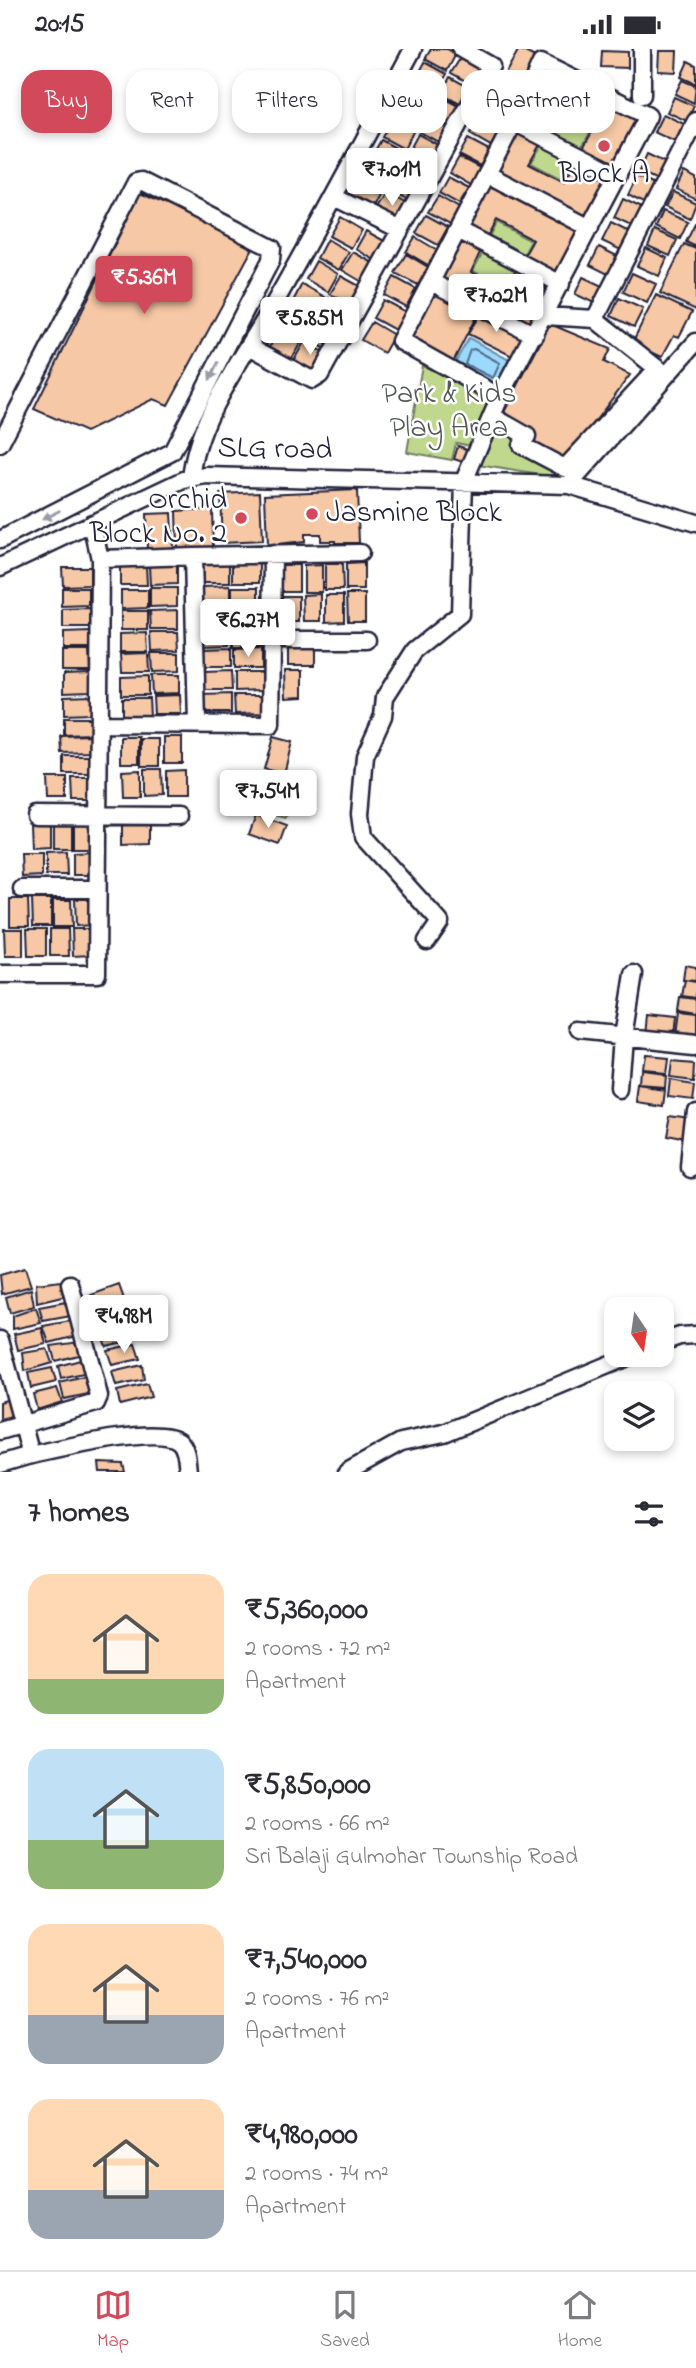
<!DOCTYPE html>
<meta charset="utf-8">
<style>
:root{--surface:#fff;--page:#f2f2f3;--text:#2b2b33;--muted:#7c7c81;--line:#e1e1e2;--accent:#d1495b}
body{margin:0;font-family:"Indie Flower",sans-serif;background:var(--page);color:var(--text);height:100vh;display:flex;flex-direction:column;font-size:26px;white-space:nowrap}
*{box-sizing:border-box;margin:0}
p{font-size:23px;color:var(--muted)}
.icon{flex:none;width:38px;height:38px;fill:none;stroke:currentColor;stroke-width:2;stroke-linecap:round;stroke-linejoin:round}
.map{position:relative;height:1423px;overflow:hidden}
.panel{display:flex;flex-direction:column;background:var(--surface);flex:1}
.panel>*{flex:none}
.hud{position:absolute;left:21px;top:21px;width:654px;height:63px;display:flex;gap:14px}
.needle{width:46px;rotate:167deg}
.tools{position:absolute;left:604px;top:1248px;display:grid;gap:14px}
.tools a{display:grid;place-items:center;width:70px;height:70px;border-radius:14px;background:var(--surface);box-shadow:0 4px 10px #0003;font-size:35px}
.price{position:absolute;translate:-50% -60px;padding:0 16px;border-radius:7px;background:#fff;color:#222;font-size:23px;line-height:46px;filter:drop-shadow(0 2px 4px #0008)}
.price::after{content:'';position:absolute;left:50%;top:42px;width:21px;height:16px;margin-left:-10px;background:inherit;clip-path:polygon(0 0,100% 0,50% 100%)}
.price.current{background:var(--accent);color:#fff}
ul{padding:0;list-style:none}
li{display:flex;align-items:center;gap:21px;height:175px;padding:0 28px}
li span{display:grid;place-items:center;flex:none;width:196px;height:140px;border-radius:21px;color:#555}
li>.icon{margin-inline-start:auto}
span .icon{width:84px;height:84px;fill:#fffc;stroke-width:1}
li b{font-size:30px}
h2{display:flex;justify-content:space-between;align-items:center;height:84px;padding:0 28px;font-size:30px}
.chip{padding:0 24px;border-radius:21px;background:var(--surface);box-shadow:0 4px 10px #0003;font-size:24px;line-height:63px}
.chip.current{background:var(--accent);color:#fff}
.status{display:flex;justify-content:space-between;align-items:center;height:49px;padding:0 35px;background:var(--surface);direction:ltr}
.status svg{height:19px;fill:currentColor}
.menu{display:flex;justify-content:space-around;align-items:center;height:98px;border-top:2px solid var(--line);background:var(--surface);font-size:19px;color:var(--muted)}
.menu a{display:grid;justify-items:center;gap:4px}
.menu .current{color:var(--accent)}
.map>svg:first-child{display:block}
.green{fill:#c0d88e;stroke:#717d64;stroke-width:2}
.water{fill:#9bdafd;stroke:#6b90af;stroke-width:2}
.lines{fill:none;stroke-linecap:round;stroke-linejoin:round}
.shore{stroke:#526c89;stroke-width:2}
.building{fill:#f6c8a5;stroke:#22223b;stroke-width:2}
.minor-casing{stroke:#22223b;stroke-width:21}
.minor{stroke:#fff;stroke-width:16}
.oneway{fill:#9c9ca7}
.poi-dot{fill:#d1495b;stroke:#fff;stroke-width:2.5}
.labels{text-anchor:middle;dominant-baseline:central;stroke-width:5;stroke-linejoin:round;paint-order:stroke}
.poi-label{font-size:30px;fill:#22223b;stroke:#fff}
.park-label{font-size:30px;fill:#515954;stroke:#fff}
.street-label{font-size:30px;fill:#22223b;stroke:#fff}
</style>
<div class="status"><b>20:15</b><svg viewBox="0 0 49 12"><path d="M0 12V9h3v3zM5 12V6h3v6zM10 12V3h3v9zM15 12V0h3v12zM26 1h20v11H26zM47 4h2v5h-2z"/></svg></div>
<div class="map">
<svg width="696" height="1423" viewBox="0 0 696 1423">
<rect width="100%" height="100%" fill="#fff"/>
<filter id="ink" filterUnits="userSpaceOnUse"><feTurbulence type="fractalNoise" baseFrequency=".0143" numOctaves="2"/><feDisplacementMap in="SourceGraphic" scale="14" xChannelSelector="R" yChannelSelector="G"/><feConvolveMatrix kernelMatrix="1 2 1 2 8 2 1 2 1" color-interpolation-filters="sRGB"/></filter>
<g filter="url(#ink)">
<path class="green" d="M555 66 590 84 578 104 546 87Z
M544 92 576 107 563 131 531 114Z
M496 173 531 192 520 212 486 194Z
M485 199 518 215 505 239 473 222Z
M422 316 490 349 472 397 456 394 452 411 407 403Z
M497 372 569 423 566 430 478 416Z
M255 731 296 741 286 769 254 760 257 753 251 750Z"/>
<path class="water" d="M469 289 511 312 496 340 453 317Z"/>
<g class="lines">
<path class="shore" d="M474 300 500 314 493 329 465 315 470 301Z"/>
</g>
<path class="building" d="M431 0H447L456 5 447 22 425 10Z
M519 0 537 9 521 37 504 27Z
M602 2 628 3V19L601 18Z
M659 2H677L676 23 658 22Z
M461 8 483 20 473 36 451 24Z
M688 12 696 16V35L681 28Z
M425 13 447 25 437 42 416 30Z
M547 23 638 71 614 117 591 103 581 118 608 131 587 171 497 124 519 80 542 92 529 115 564 133 592 83 554 63 544 86 521 75Z
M450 28 472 40 462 56 441 45Z
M499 30 520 41 511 57 490 46Z
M682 31 696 37 694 54 675 45Z
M414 32 435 44 426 61 404 49Z
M439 46 461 58 452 75 430 63Z
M674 48 694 57 687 72 667 63Z
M489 49 510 60 501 77 480 65Z
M402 52 424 64 415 80 393 68Z
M663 65 684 75 675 93 654 83Z
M427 66 449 78 440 94 418 82Z
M479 69 500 80 491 97 470 85Z
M392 71 413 83 404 100 382 88Z
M418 85 440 97 431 114 409 102Z
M468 90 489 101 480 117 459 106Z
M381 91 403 103 394 119 372 107Z
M407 104 429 116 420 133 398 121Z
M647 105 666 114 657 131 639 122Z
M459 108 480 119 471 136 450 124Z
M371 110 393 122 384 139 362 127Z
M684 123 696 129V150L676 140Z
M397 124 418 136 409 152 387 141Z
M637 127 654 136 645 155 628 146Z
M448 128 469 139 459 155 439 144Z
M360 129 382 141 372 160 350 147Z
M490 132 583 180 557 227 532 211 523 226 546 240 528 278 438 232 461 187 483 197 471 223 505 241 533 191 496 171 484 193 463 181Z
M386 143 408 156 398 174 375 161Z
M673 143 696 154 690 170 665 158Z
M140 144 255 195 168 356 153 350 86 383 34 360Z
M438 147 459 159 450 175 428 163Z
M623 150 642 159 633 178 614 169Z
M663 162 688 173 680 190 656 178Z
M426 166 448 178 438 196 416 184Z
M340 168 362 181 351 199 329 187Z
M696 173V198L686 193Z
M611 174 631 184 623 202 602 192Z
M655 181 677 191 670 207 648 197Z
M366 182 388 194 378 213 356 200Z
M415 188 437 201 428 216 406 203Z
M327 190 349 203 339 221 317 209Z
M684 195 696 200V261L660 244Z
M599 198 619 208 610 226 590 216Z
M646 199 667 209 659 227 637 217Z
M353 203 375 215 364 234 342 221Z
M406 205 428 218 418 236 395 224Z
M316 212 338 225 328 243 306 230Z
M632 224 656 235 647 254 623 243Z
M341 227 363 239 353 257 330 245Z
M394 228 416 240 406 258 384 246Z
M583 228 602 237 594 254 575 245Z
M302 235 325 248 314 266 292 254Z
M435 240 479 262 453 313 409 292Z
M656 246 692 263 679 288 674 286 662 308 632 294Z
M329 249 351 262 340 280 319 267Z
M619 249 643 260 634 278 611 267Z
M383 251 406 263 395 281 373 269Z
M291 258 313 270 303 289 281 276Z
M481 263 523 285 512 307 468 285Z
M316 271 338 283 327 301 305 289Z
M372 273 394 286 384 304 361 291Z
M550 275 610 300 604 313 630 326 562 416 524 396 502 367Z
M279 281 301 293 291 311 269 299Z
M304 293 326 305 316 324 294 311Z
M458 397 473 402 469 415 454 410Z
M357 441 359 494H335V492H320V485H304V493L267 497 265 445Z
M260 443 262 492 222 494 220 445Z
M212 460 213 499 177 500 176 462Z
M171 464 173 499 147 500 146 465Z
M260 514V533H233V515Z
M364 514V541H346V515Z
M230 515V534H203L202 516Z
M325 515H342L343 541H325Z
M281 516H299V542H281Z
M322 516V543H304V517Z
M146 517 147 536H120V518Z
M149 517H177V535L150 536Z
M62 518H90V536L63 537Z
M230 537V556H203V538Z
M232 538H259V556L232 557Z
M62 539H89V557L62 558Z
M150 539H177V557L150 558Z
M121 541H148V559L121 560Z
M321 545V572H304L303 546Z
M347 545H365V572H348Z
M326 546H344V572L326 573Z
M281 547H299V573H281Z
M232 559H260V577H233Z
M90 560V579H63V561Z
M200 560H227V578L200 579Z
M178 561V580H151L150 562Z
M121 562H148V581H121Z
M233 580H260V599H233Z
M201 582H227L229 596 202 597Z
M90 583V600H63V584Z
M151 583H178L179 601 152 602Z
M147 584 148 603H120V585Z
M315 597V616H288V598Z
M231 599V618H204L203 600Z
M261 600V619H234V601Z
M62 602H89L90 621H62Z
M148 604 149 623H122L121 605Z
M151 604H179V622L152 623Z
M285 621H303V647L286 648Z
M231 622 232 641H205L204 623Z
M90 623V642L64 643V624Z
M235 623H262V641L235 642Z
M151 626H179V644L152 645Z
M148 627V646H121V628Z
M231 645V664H204L203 646Z
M90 646V665L64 666V647Z
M180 646 181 665H154L153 647Z
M234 646H262V664L235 665Z
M122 649H149L150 667 122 668Z
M64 669H92V685L64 686Z
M91 686V703L62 704 61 687Z
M121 688H139V714H121Z
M164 688H182V714H164Z
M273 688 292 693 284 725 264 720Z
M141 690H159V717H141Z
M64 707H91L92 725H64Z
M144 720H161L162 746 144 747Z
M140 721V748H123L122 722Z
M184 721V748H166V722Z
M47 729H67V751H48Z
M72 729H92V752H73Z
M256 766 287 777 280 796 249 785Z
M30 774H50V799L31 800Z
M53 774H71V800H53Z
M73 774H94V800H73Z
M123 775H150V795L123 796Z
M66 803 67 826H46V804Z
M93 803 94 826H73V804Z
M21 805H42V827L22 828Z
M10 850H28L29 877H10Z
M32 850H51V877H33Z
M75 850H93L94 876 76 877Z
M53 851H71L72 878H53Z
M4 880H23V907H5Z
M27 880H46V907H28Z
M50 880H68L69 907H50Z
M72 880H91V906L73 907Z
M685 916 696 918V932L683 931Z
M685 931 696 933V949L682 947Z
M680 948 696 950V965L678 962Z
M678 964 696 966V989L675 987Z
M649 966 675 969 673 987 647 985Z
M644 1006 669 1008 667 1024 642 1022Z
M673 1009 696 1011 695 1029 671 1026Z
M642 1023 667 1026 666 1039 641 1037Z
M671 1029 695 1033 693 1050 669 1047Z
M640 1037 666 1041 664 1056 638 1052Z
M670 1068 691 1071 687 1093 666 1089Z
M25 1219 31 1237 2 1245 0 1226Z
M61 1232 66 1247 37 1254 36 1235Z
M119 1236 125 1253 97 1263 91 1246Z
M31 1240 34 1257 10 1264 6 1248Z
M66 1253 71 1267 43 1272 39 1258Z
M125 1256 128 1271 99 1279 97 1263Z
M36 1259 41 1274 13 1280V1267Z
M71 1272 77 1287 49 1294 43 1277Z
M130 1275 133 1291 106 1297 101 1284Z
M42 1279 46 1295 18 1301 14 1285Z
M79 1293 82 1305 55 1312 51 1297Z
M135 1295 140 1310 112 1316 107 1301Z
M47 1300 52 1314 25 1322 23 1304Z
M84 1310 88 1324 61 1330 58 1317Z
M142 1316 144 1331 116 1337 112 1323Z
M52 1319 56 1333 31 1339 28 1324Z
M88 1327 93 1344 64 1350 60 1334Z
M147 1335 151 1348 120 1356 117 1342Z
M57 1339 62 1353 37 1361 33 1345Z
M9 1350 15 1366 0 1370V1353Z
M99 1414 123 1415 125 1423H100Z"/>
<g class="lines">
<defs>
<path id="minor" d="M642 0V46
M514 73 618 126
M487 125 590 179
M334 148 399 180
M458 181 561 235
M431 233 535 286
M545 267 595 270 663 324
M595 270 696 72
M249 297 312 331 320 326 491 17 461 0
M492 367 527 387 521 396 565 419 657 320
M0 395 136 133 141 132 272 199 271 211 172 403 0 491
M191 430C197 369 240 314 270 262 319 176 366 88 413 0
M569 436 696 293
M273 505 272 591H367
M193 507 360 504
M100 510 193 507 197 676
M0 518 184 431 207 427 569 436 696 474
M99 675 271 676 272 591
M35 766 179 767
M22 840H97
M427 892 440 873 363 788 360 765 365 707 383 667 385 648 415 601 460 565 464 432 500 348 648 67 541 14 514 73 400 292 500 348
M0 925H97L100 510 92 474
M580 983 696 995
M620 1041 624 988 634 925
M690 1118 696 1063
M0 1291 29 1399 27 1407 0 1415
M662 1293 680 1287 696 1286
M0 1382 96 1354 99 1347 70 1235
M27 1407C55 1401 158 1375 179 1392 187 1399 187 1413 188 1423
M347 1423 401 1393 444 1384 632 1306"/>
</defs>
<use href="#minor" class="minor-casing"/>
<use href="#minor" class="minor"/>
</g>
<defs><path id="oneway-solid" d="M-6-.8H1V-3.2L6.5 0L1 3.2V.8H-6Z" transform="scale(1.75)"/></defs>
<g class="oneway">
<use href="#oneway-solid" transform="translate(214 322) rotate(117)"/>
<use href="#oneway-solid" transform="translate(51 466) rotate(153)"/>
</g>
</g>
<g class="poi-dot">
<circle cx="604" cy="97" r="7"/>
<circle cx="312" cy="465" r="7"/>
<circle cx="241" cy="469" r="7"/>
</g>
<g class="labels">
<g class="poi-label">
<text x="604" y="126">Block A</text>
<text x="227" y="452" text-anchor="end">Orchid<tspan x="227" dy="34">Block No. 2</tspan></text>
<text x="326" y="465" text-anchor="start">Jasmine Block</text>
</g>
<g class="park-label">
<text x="449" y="346">Park &amp; Kids<tspan x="449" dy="34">Play Area</tspan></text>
</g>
<g class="street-label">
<text transform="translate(275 401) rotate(1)">SLG road</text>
</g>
</g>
</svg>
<div class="tools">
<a><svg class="needle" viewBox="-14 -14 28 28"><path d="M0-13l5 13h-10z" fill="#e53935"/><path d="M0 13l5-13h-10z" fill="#7c7c81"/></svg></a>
<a><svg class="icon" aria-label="layers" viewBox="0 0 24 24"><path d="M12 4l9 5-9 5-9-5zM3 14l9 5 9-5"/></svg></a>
</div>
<b class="price" style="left:392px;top:159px">₹7.01M</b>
<b class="price current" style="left:144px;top:267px">₹5.36M</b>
<b class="price" style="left:496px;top:285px">₹7.02M</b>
<b class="price" style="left:310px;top:308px">₹5.85M</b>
<b class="price" style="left:248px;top:610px">₹6.27M</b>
<b class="price" style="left:268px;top:781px">₹7.54M</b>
<b class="price" style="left:124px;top:1306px">₹4.98M</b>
<div class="hud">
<a class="chip current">Buy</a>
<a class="chip">Rent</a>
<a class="chip">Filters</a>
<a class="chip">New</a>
<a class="chip">Apartment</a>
</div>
</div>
<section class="panel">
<h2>7 homes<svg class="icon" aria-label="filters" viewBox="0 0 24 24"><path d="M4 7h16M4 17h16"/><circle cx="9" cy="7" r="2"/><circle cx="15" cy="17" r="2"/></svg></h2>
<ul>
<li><span style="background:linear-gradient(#ffd9b3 75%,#8fb573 0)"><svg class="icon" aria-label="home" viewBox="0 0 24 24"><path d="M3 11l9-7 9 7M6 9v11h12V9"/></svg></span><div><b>₹5,360,000</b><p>2 rooms · 72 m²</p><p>Apartment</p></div></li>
<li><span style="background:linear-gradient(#bfe0f5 65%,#8fb573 0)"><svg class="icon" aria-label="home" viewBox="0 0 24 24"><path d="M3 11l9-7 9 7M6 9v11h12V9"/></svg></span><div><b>₹5,850,000</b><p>2 rooms · 66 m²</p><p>Sri Balaji Gulmohar Township Road</p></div></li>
<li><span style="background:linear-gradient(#ffd9b3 65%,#9aa5b1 0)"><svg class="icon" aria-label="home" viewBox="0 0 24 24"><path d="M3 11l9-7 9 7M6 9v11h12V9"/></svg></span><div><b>₹7,540,000</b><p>2 rooms · 76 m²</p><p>Apartment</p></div></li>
<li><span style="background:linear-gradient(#ffd9b3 65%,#9aa5b1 0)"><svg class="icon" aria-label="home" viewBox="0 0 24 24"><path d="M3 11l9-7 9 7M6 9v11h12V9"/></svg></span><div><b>₹4,980,000</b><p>2 rooms · 74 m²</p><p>Apartment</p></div></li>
</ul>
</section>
<nav class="menu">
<a class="current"><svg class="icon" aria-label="map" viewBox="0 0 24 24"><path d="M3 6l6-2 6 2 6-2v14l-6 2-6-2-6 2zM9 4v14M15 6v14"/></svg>Map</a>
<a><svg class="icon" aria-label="saved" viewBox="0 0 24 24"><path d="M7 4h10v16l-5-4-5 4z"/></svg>Saved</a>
<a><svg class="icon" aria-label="home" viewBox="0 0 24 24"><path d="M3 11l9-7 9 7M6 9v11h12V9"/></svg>Home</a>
</nav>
